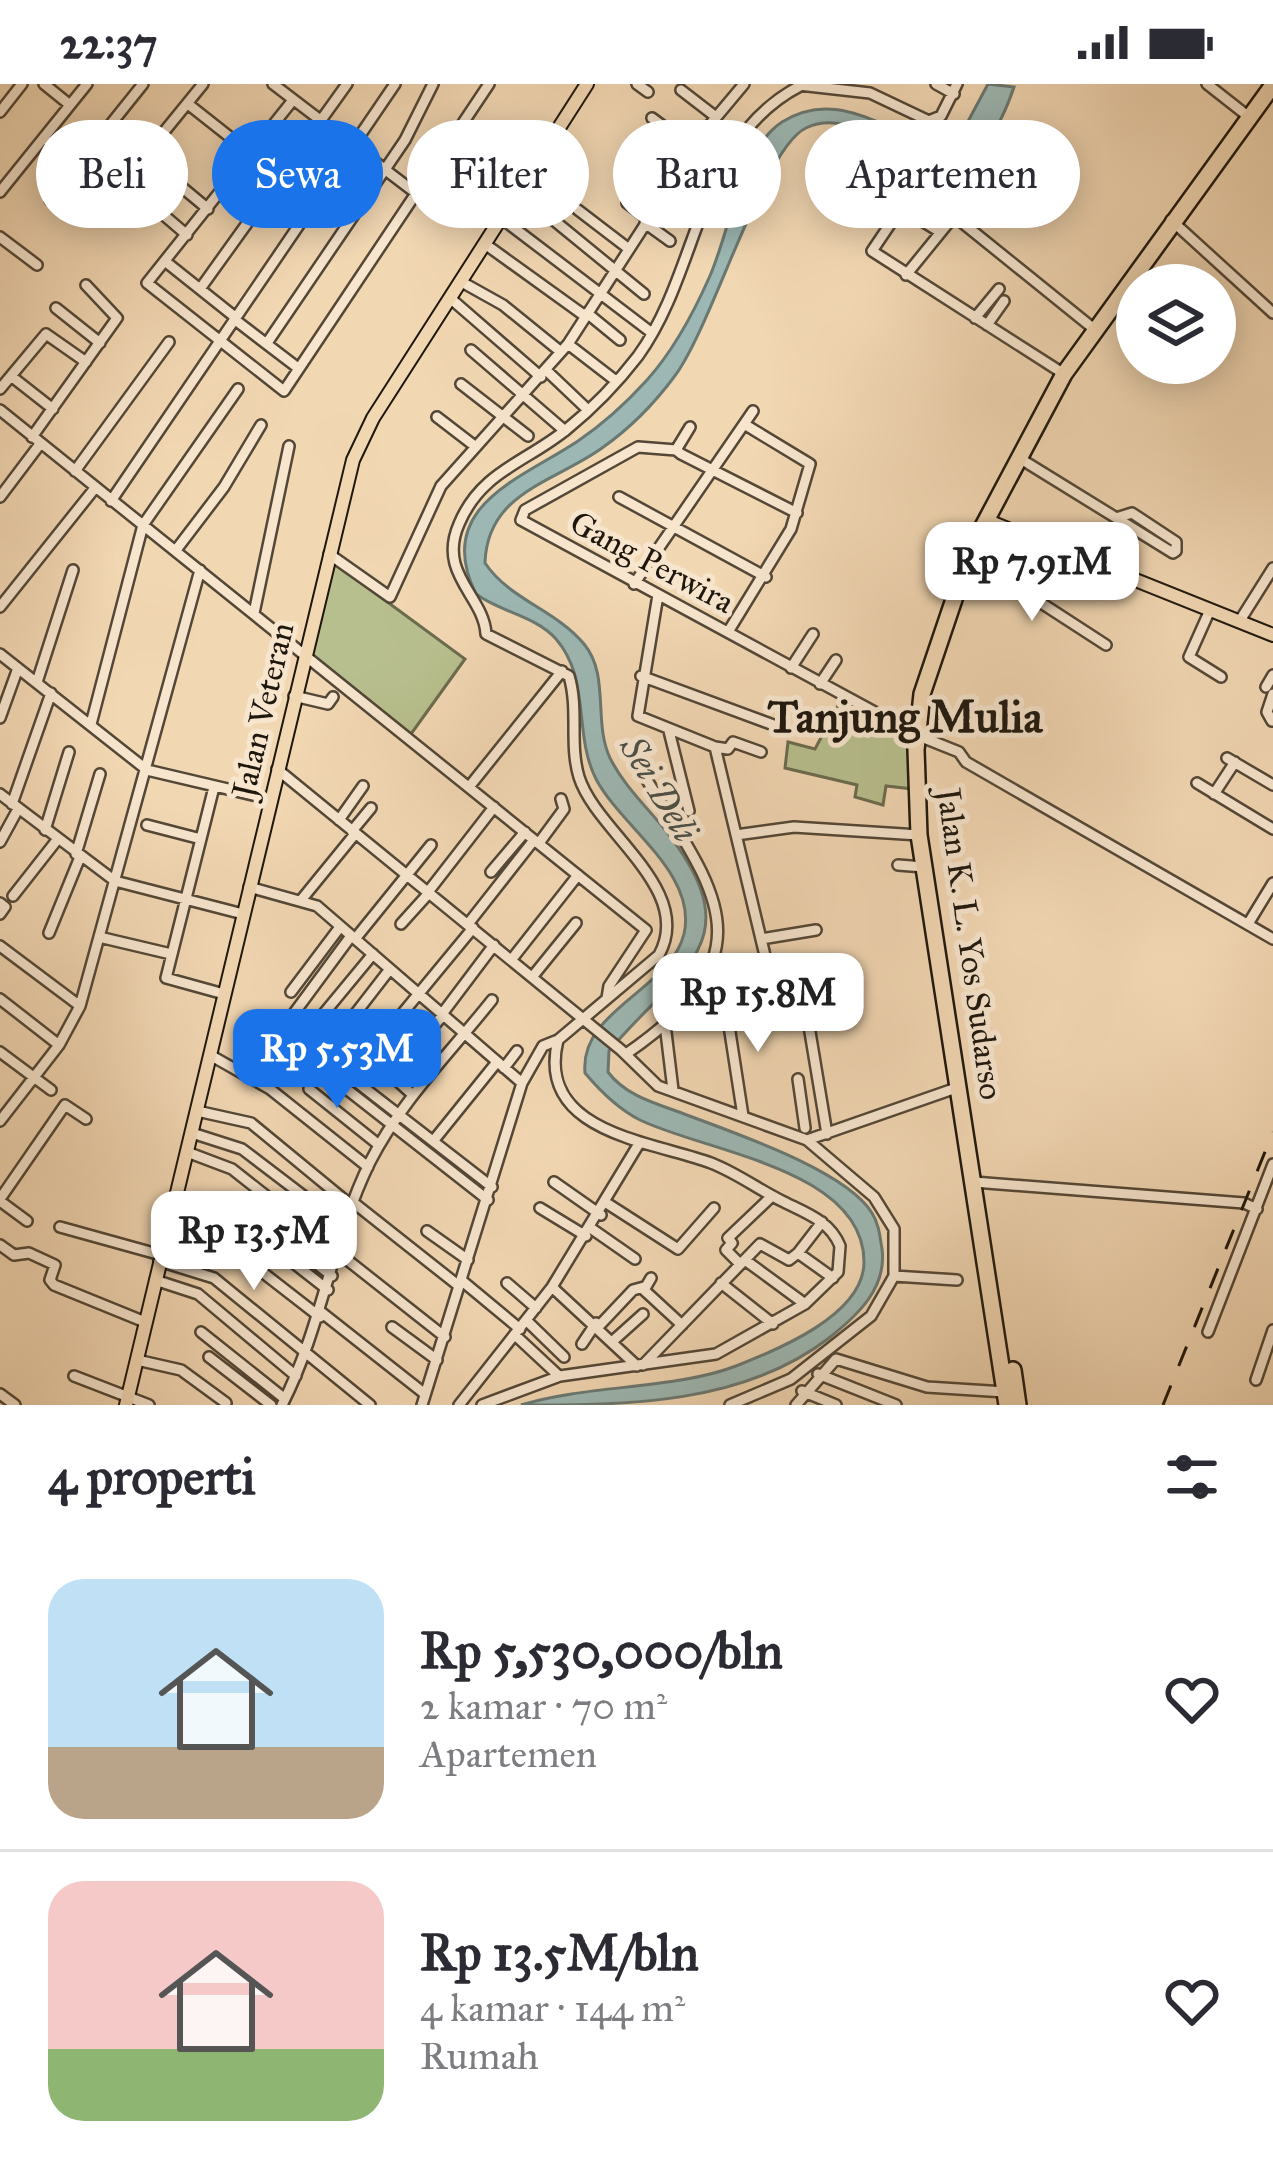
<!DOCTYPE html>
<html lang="id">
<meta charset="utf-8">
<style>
:root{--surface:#fff;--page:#f2f2f3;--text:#2b2b33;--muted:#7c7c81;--line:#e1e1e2;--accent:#1a73e8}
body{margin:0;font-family:"IM FELL Great Primer",serif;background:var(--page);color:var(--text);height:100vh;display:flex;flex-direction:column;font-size:45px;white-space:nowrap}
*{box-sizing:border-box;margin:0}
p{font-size:39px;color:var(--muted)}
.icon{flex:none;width:66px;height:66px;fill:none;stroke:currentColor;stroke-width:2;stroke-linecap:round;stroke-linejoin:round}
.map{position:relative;height:1321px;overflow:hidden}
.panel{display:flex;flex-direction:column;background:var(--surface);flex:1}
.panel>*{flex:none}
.guide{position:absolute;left:36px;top:36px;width:1203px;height:108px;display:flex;gap:24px}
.fabs{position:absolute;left:1116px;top:180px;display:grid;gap:24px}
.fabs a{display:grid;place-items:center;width:120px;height:120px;border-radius:50%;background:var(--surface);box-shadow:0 6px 30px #0003;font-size:60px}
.price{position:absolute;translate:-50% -102px;padding:0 27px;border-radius:24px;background:#fff;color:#222;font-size:39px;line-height:78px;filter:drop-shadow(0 3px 6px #0008)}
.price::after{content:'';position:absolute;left:50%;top:72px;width:36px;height:27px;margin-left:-18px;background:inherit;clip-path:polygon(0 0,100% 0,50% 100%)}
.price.current{background:var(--accent);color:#fff}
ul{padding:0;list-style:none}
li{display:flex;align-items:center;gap:36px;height:300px;padding:0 48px}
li+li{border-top:3px solid var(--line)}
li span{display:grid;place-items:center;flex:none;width:336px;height:240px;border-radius:36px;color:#555}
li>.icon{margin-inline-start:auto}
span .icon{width:144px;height:144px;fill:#fffc;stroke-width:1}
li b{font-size:51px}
h2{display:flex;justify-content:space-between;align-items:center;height:144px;padding:0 48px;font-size:51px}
.chip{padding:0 42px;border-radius:54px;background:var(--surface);box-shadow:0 6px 30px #0003;font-size:42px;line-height:108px}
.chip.current{background:var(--accent);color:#fff}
.status{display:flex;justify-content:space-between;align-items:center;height:84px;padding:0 60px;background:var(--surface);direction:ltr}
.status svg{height:33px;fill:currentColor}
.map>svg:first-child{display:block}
.green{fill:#b8bf8e;stroke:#6b6b4e;stroke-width:3}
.water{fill:#9db8b4;stroke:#6a7872;stroke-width:3}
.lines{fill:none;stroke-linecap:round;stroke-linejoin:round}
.minor-casing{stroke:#534737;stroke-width:14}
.major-casing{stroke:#1e170e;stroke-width:16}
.highway-casing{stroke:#1e170e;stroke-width:20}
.minor{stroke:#f7e5ce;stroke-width:9}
.major{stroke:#f2d7b3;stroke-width:12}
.highway{stroke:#f2d7b3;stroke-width:15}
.rail{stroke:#1e170e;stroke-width:3;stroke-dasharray:21 21;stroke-linecap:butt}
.labels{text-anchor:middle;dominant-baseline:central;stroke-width:10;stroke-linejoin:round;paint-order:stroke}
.street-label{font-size:33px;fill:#1e170e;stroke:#f7e5ce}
.water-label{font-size:36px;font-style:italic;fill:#4a4f48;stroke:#f7e5ce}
.district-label{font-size:45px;font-weight:bold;fill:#1e170e;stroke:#f7e5ce}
</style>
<div class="status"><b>22:37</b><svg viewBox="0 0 49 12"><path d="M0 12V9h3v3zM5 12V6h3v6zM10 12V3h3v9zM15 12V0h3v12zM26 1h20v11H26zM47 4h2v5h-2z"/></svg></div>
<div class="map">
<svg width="1273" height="1321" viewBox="0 0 1273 1321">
<rect width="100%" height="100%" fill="#f2d7b3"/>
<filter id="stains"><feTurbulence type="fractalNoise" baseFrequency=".00167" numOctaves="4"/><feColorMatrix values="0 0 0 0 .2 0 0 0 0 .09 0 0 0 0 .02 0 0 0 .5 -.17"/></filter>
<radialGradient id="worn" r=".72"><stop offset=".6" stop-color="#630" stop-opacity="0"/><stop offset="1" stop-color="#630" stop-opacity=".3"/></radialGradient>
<path class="green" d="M333 478 465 575 411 650 309 568Z
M842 614 914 653 913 705 886 702 883 721 855 713 857 701 785 684 788 658 815 665Z"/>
<path class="water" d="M988 0 1014 3C958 168 880 9 806 44 763 64 712 244 674 293 654 320 629 345 602 364 555 398 487 408 485 479 510 516 556 526 584 560 610 591 593 638 610 674 624 702 647 723 666 747 755 860 677 885 609 967L608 988C625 1011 654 1019 679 1028 728 1047 845 1085 872 1129 879 1140 880 1153 882 1165 887 1204 858 1231 829 1254 742 1321 626 1321 521 1321 590 1300 673 1306 736 1282 777 1266 864 1231 864 1178 864 1085 706 1068 640 1036 618 1025 601 1008 585 989 579 926 670 906 684 850 698 789 621 743 596 695 573 650 591 595 556 555 536 532 500 528 476 510 432 422 523 394 578 357 603 340 627 318 647 296 673 267 693 230 709 194 729 151 740 65 782 38 840 2 884 51 939 57L965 43Z"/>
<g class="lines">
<defs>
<path id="minor" d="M44 0 70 21
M273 0 417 110
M637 0 648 8
M936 0 954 10
M1207 0 1249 33
M799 1 870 9 929 37 941 32 957 0
M681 6 716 33
M293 16 147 199 284 307 489 0
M188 20 250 69
M0 28 22 0
M652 34 694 65
M44 53 79 81
M698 58 726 75
M450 60 483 87
M631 64 674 96
M541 72 572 93
M431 89 498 139
M178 100 208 125
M518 107 644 210
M0 108 87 0
M50 116 143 0
M627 119 648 135
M578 126 629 165
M501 134 652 249
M1171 136 1273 229
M645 139 670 157
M940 148 901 124 872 167 1064 290
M187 151 124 97 203 0
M0 153 37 181
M485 160 585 232
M166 178 235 233
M906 191 954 132 1094 245
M460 197 503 221 561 268
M200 205 347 0
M450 214 541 293
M56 224 100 259
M587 229 620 256
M975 234 999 205
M234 235 298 284
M987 241 1004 217
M267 259 405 56 433 0
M568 260 616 297
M471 266 565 347
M547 287 588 326
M11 292 53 325
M461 300 528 352
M0 305 46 250 86 278
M0 326 646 846 609 902 607 914
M437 333 476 363
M690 343 676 366 681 370 797 429
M32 353 117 234 86 201
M676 366 638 363 525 426 521 436 917 651
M1024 377 1173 469 1176 467V458L1132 429 1116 434
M75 387 169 258
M0 413 40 360
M619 413 766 493
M111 417 395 0
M176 466 224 403 261 341
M329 470 390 513 441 402 568 260 708 43 744 0
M975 476 1106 561
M634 500 753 327
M658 511 638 632 715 663 728 665 733 658 761 668
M0 523 95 404
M1210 526 1189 573 1221 593
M254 529 289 362
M1239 538 1273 484
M728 548 791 445 810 380 744 340
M0 570 147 686 270 715
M791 584 813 550
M641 592 787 646
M37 598 73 486
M820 600 836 576
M1266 603 1273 591
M294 612 328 620 333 613
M0 634 18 584
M1272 637 1267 628 1273 610
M91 640 143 441 238 305
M669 647 689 727
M924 654 959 668 966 678 1273 855
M715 663 773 905
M1227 674 1273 701
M277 685 621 966 658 1002 807 1056 874 1113 894 1145V1192L871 1232 791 1295 730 1321
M1197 699 1273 745
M214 703 166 894 224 910
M469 703 562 587
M0 710 115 797 243 830
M1214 710 1235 678
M12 720 51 609
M339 736 363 702
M147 741 201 755
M45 746 69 668
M352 747 371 724
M736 751 794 743 919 751
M0 758 18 725
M539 759 564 725 561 715
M76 770 100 690
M898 781 924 783
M491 788 525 748
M249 803 317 822 522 999
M428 808 494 723
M13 812 57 756
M302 815 355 750
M0 819 5 823 0 830
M401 840 429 809
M468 840 534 756
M1248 840 1273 799
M49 849 80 773
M351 852 292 932 311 945 373 870
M99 853 171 870
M355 855 431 761
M761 855 816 846
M0 862 80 922
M512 875 578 791
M390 885 332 960 359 982 473 844
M533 892 576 839
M291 908 340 843
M0 915 59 961
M725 916 743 1032
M685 922 802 900 827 1050
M442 930 494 861
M665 940 673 1006
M0 968 51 1006
M626 970C783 862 706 799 632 671
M210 971 270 1005 368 1083
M312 978 488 1116
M336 982 492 1103
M504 984 517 967
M798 995 805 1044
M309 1005 379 1061
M413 1011 392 992 443 931
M197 1027 251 1039 353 1123
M0 1037 59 961 80 922 200 486
M192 1049 242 1065 347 1145
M434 1056 497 978
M807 1056 959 1003
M187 1068 232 1085 445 1253
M554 1098 601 1131
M974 1098 1244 1119 1257 1125
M176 1113 235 1133 328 1206
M0 1115 65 1021 86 1035
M0 1117 27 1137
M354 1119 459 1202
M608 1120 678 1165 714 1124
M540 1124 586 1152
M249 1126 332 1192
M822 1138 798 1169 833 1194
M60 1143 161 1171
M592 1145 635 1175
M427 1147 468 1176
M206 1153 226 1160 320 1233
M0 1161 14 1171 29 1169 55 1181 50 1196 54 1201 145 1238
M745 1176 805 1220
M159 1177 214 1194 370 1321
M740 1180 726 1166 732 1159 728 1154 772 1112
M894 1192 957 1196
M651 1194 644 1206 682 1241
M155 1196 198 1210 296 1292
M461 1196 520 1245
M507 1199 536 1224
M721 1199 773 1240
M552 1203 637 1282
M321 1228 425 1310
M527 1237 564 1273
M599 1242 633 1206 644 1203
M392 1243 437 1276
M201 1248 285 1315
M1208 1248 1273 1080
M515 1251 559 1292
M614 1256 643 1230
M582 1260 596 1239
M209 1273 271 1321
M137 1276 181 1286 226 1319
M643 1281 760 1160 789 1176 798 1169
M818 1290 896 1321
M74 1292 149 1321
M1256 1296 1273 1246
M802 1307 836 1321
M0 1310 15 1321
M282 1321C322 1243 332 1155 370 1078 401 1017 450 969 492 916
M422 1321 522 999 543 962 558 956
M459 1321 552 1203 640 1058
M482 1321 560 1292 716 1270 805 1220 838 1188 840 1162C830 1137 806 1129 784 1118 759 1106 737 1089 711 1079 652 1057 535 1049 558 956L659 871C695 805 596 748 579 693 569 660 579 626 569 592L486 550C484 512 437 490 459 440 481 387 527 378 567 345 593 324 618 298 638 272 701 185 696 56 800 2
M796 1321 836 1275 927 1303 1005 1308"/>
<path id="major" d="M993 439 1273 551
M126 1321 353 376 373 334 587 0"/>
<path id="highway" d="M1013 1286 1018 1321
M1007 1321 919 751 916 666 922 610 971 465 1064 290 1273 1"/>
</defs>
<use href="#minor" class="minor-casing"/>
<use href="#major" class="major-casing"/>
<use href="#highway" class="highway-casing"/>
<use href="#minor" class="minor"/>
<use href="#major" class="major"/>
<use href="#highway" class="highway"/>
<path class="rail" d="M1163 1321 1273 1048"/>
</g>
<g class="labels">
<g class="street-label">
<text transform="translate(652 478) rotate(28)">Gang Perwira</text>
<text transform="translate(263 626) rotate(-77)">Jalan Veteran</text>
<text transform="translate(970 860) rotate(82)">Jalan K. L. Yos Sudarso</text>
</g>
<g class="water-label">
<text transform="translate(659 705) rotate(59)">Sei Deli</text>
</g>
<g class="district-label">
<text x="905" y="632">Tanjung Mulia</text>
</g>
</g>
<rect width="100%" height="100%" filter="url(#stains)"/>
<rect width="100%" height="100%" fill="url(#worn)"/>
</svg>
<div class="fabs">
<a><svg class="icon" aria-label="layers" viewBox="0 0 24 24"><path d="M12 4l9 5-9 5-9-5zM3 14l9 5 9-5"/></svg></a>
</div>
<b class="price" style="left:1032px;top:540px">Rp 7.91M</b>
<b class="price" style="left:758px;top:971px">Rp 15.8M</b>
<b class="price current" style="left:337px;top:1027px">Rp 5.53M</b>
<b class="price" style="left:254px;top:1209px">Rp 13.5M</b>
<div class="guide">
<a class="chip">Beli</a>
<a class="chip current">Sewa</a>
<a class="chip">Filter</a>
<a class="chip">Baru</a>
<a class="chip">Apartemen</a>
</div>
</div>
<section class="panel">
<h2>4 properti<svg class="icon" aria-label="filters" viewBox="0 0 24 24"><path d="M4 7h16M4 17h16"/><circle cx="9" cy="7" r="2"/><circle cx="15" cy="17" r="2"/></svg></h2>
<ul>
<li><span style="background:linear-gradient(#bfe0f5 70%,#b9a48a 0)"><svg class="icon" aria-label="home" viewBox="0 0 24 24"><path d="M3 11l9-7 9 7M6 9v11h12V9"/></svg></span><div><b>Rp 5,530,000/bln</b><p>2 kamar · 70 m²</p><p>Apartemen</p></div><svg class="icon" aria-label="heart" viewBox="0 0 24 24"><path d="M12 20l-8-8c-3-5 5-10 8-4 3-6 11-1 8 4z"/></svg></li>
<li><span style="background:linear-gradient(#f6c9c9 70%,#8fb573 0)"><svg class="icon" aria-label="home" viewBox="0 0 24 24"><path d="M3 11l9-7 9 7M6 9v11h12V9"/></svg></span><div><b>Rp 13.5M/bln</b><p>4 kamar · 144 m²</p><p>Rumah</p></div><svg class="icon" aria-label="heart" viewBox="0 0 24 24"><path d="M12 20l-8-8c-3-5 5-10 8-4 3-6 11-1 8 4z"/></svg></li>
</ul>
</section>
